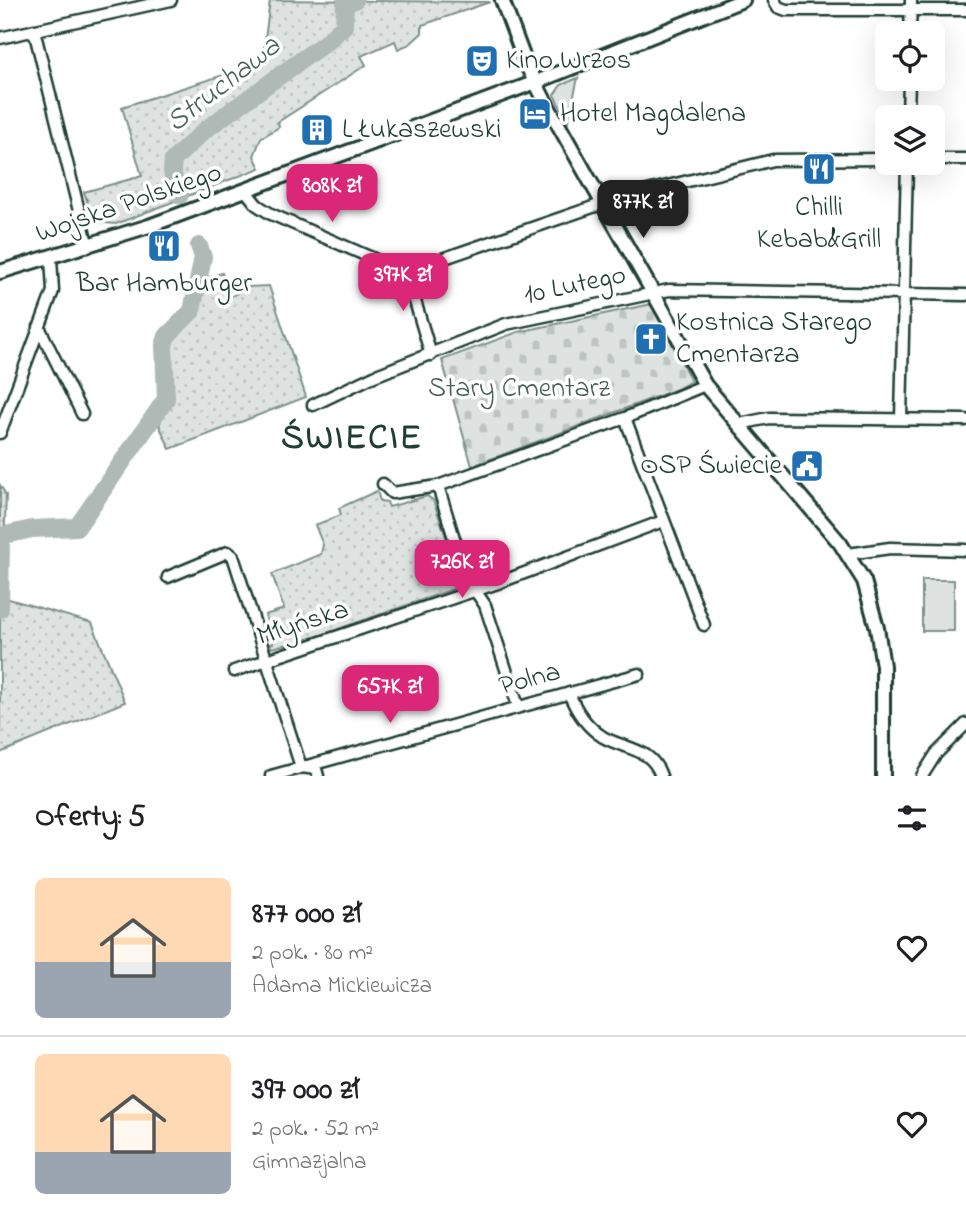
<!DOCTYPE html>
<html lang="pl">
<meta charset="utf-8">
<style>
:root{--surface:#fff;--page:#f6f6f6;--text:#202124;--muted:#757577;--line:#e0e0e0;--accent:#db2777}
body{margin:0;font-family:"Indie Flower",sans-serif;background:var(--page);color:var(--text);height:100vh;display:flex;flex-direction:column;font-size:26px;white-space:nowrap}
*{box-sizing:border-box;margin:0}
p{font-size:23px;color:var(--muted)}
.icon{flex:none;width:38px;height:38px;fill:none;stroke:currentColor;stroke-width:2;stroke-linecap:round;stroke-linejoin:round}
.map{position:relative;height:776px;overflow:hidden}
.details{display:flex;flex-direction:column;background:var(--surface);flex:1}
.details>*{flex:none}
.fabs{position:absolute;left:875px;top:21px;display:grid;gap:14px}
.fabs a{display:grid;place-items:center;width:70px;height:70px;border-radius:10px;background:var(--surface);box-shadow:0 7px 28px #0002;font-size:35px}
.price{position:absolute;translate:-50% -60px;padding:0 16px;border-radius:14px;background:var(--accent);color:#fff;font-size:23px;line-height:46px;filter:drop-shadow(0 2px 4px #0008)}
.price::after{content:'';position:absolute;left:50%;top:42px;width:21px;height:16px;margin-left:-10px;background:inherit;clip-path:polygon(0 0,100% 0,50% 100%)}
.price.current{background:#222;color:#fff}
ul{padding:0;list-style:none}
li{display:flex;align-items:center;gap:21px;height:175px;padding:0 35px}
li+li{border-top:2px solid var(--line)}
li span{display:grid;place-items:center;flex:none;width:196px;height:140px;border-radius:10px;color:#555}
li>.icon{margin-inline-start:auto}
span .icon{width:84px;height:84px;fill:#fffc;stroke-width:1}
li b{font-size:30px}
h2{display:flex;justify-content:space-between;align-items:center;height:84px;padding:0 35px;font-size:30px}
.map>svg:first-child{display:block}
.grass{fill:#dee3e2;stroke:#7e908b;stroke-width:2}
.cemetery{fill:url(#cemetery-stones);stroke:#7e908b;stroke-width:2}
.park{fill:url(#park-dots);stroke:#7e908b;stroke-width:2}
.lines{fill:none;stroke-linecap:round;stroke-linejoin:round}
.river{stroke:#afbab7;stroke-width:18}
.minor-casing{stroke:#1f3d34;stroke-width:15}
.tertiary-casing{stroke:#1f3d34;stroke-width:18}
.minor{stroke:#fff;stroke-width:10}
.tertiary{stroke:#fff;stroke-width:12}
.labels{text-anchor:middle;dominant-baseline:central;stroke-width:7;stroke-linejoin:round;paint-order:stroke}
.poi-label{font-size:28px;fill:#1f3d34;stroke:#fff;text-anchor:start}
.street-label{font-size:28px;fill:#1f3d34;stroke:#fff}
.park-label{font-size:28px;fill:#455e57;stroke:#fff}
.water-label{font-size:30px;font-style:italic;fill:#4a625b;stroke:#fff}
.district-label{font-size:35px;font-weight:bold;letter-spacing:2px;fill:#1f3d34;stroke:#fff}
</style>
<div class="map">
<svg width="966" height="776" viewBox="0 0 966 776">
<defs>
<pattern id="cemetery-stones" width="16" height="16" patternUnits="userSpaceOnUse" patternTransform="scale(1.75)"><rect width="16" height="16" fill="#dee3e2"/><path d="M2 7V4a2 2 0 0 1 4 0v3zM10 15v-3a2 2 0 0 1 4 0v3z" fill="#bec4c2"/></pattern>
<pattern id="park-dots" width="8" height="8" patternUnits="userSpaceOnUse" patternTransform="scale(1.75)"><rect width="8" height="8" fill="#dee3e2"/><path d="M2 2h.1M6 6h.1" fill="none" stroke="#bec4c2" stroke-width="1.8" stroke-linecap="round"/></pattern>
</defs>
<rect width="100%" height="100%" fill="#fff"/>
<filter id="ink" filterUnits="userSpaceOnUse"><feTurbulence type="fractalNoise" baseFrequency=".0143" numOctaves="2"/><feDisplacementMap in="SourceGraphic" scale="14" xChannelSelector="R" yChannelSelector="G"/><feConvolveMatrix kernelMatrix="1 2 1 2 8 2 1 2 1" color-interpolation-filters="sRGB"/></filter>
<g filter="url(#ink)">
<path class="grass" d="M578 78 568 121 554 95 561 85Z
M922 580H954V631H922Z"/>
<path class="cemetery" d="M652 304 691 381 677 389 472 466 442 360 518 332Z"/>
<path class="park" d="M270 0 490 2 422 25V33L410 44 398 49 395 41 361 56 366 65 278 122 279 127 261 138 254 156 260 168 116 224 94 222 84 192 142 176 122 107 262 63Z
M222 273 230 297 248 287 269 286 306 397 170 449 159 425 170 398 171 343 196 314 204 279Z
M0 485 6 495 2 597 92 623 125 702 0 753Z
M377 491 380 501 387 502 389 507 427 496 433 500 461 579 459 587 304 641 271 648 270 644 273 643 265 615 284 609 272 574 321 554 323 545 315 525 341 515 339 508Z"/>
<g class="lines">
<path class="river" d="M180 195 172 172 173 160 205 130 329 40 344 26 345 4 355 0
M0 609 1 536 32 529 77 527 166 399 164 345 167 336 192 311 203 257 199 246"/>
<defs>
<path id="minor" d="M774 0 778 7 786 10H966
M34 30 88 247
M910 33 911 0
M0 38 171 0
M908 117 909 79
M933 159H966
M245 190 257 205 271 214 404 272 410 284 431 355
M404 272 619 198 773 160 887 159
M39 327 82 414
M313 405 374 376 506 324 669 290 966 295
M625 418 704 625
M901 419 907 163
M739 424 769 418 966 420
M0 433 53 291 51 258
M383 484 392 493 438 486 625 418 705 385
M438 486 466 577 485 605 518 706
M848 554 890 548 966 550
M168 577 228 552 233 556 301 767 316 769 318 776
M234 671 498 583 663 521
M569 693C576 711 587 727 603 737 626 750 651 747 661 776
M271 776 639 674
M922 776 936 754 966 724"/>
<path id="tertiary" d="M502 0 526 64 545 101 705 385 840 543 864 581 877 628 883 666V776
M0 272 149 226 536 82 743 0"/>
</defs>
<use href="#minor" class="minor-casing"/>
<use href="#tertiary" class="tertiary-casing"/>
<use href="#minor" class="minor"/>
<use href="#tertiary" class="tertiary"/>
</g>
</g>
<defs>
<symbol id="theatre-square" viewBox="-11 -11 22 22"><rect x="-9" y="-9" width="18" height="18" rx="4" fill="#1f6fb2" stroke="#fff"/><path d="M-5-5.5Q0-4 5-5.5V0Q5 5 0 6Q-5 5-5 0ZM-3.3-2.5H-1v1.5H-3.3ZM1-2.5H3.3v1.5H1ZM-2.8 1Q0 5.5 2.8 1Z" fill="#fff"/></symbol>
<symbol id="hotel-square" viewBox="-11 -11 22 22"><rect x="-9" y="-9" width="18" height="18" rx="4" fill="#1f6fb2" stroke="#fff"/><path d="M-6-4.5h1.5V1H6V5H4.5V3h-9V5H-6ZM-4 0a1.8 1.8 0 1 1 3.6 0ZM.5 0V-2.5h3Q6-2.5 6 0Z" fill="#fff"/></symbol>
<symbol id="building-square" viewBox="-11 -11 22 22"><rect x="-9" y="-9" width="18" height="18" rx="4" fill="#1f6fb2" stroke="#fff"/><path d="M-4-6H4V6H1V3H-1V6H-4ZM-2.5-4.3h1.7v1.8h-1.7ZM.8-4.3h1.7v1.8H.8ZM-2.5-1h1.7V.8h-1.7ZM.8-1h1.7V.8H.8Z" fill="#fff"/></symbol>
<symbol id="restaurant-square" viewBox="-11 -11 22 22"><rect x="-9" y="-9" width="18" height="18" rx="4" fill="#1f6fb2" stroke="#fff"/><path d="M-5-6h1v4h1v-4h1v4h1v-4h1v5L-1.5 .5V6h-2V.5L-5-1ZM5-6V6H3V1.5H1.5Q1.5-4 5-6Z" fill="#fff"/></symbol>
<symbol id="church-square" viewBox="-11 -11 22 22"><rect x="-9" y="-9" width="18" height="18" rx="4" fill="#1f6fb2" stroke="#fff"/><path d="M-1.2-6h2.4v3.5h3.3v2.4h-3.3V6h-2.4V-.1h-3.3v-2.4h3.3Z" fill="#fff"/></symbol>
<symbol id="civic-square" viewBox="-11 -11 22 22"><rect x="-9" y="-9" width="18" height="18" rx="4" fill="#1f6fb2" stroke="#fff"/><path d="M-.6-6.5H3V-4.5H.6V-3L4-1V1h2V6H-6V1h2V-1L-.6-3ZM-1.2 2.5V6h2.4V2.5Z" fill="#fff"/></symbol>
</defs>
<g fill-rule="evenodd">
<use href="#theatre-square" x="463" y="42" width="38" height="38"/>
<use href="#hotel-square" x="516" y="95" width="38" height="38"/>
<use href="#building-square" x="298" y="111" width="38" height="38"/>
<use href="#restaurant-square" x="800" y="150" width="38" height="38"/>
<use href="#restaurant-square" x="145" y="227" width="38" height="38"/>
<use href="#church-square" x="632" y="320" width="38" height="38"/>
<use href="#civic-square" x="788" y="447" width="38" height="38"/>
</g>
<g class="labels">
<g class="poi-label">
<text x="506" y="61">Kino Wrzos</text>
<text x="560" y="114">Hotel Magdalena</text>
<text x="342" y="130">L Łukaszewski</text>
<text x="819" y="208" text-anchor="middle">Chilli<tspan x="819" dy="32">Kebab&amp;Grill</tspan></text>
<text x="164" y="284" text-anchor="middle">Bar Hamburger</text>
<text x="676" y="323">Kostnica Starego<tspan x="676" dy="32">Cmentarza</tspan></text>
<text x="782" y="466" text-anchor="end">OSP Świecie</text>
</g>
<g class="street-label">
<text transform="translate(129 204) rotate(-19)">Wojska Polskiego</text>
<text transform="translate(575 286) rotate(-12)">10 Lutego</text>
<text transform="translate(303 624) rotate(-18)">Młyńska</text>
<text transform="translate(530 680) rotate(-15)">Polna</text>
</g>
<g class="park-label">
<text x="519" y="389">Stary Cmentarz</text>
</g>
<g class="water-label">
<text transform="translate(224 85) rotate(-38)">Struchawa</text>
</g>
<g class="district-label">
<text x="352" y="439">ŚWIECIE</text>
</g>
</g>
</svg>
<div class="fabs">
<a><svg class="icon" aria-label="locate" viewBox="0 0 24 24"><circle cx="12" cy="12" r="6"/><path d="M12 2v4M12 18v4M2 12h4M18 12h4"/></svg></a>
<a><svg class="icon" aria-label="layers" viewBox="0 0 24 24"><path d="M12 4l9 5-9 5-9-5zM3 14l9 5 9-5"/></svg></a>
</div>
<b class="price" style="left:332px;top:224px">808K zł</b>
<b class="price current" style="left:643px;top:240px">877K zł</b>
<b class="price" style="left:403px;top:313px">397K zł</b>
<b class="price" style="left:462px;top:600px">726K zł</b>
<b class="price" style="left:390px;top:725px">657K zł</b>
</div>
<section class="details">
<h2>Oferty: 5<svg class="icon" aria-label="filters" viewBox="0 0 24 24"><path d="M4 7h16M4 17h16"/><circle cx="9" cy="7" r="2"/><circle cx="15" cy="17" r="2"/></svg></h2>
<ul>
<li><span style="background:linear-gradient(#ffd9b3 60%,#9aa5b1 0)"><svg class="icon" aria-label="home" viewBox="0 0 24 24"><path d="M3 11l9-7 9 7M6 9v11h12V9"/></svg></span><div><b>877 000 zł</b><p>2 pok. · 80 m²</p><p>Adama Mickiewicza</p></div><svg class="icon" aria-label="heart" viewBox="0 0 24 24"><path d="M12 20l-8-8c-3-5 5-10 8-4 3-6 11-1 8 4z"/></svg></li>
<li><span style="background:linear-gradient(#ffd9b3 70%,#9aa5b1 0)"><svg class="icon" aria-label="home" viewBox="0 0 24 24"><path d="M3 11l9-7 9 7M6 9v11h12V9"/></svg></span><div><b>397 000 zł</b><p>2 pok. · 52 m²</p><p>Gimnazjalna</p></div><svg class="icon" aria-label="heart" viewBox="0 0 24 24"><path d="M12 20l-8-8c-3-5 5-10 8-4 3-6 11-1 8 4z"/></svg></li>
</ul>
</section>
